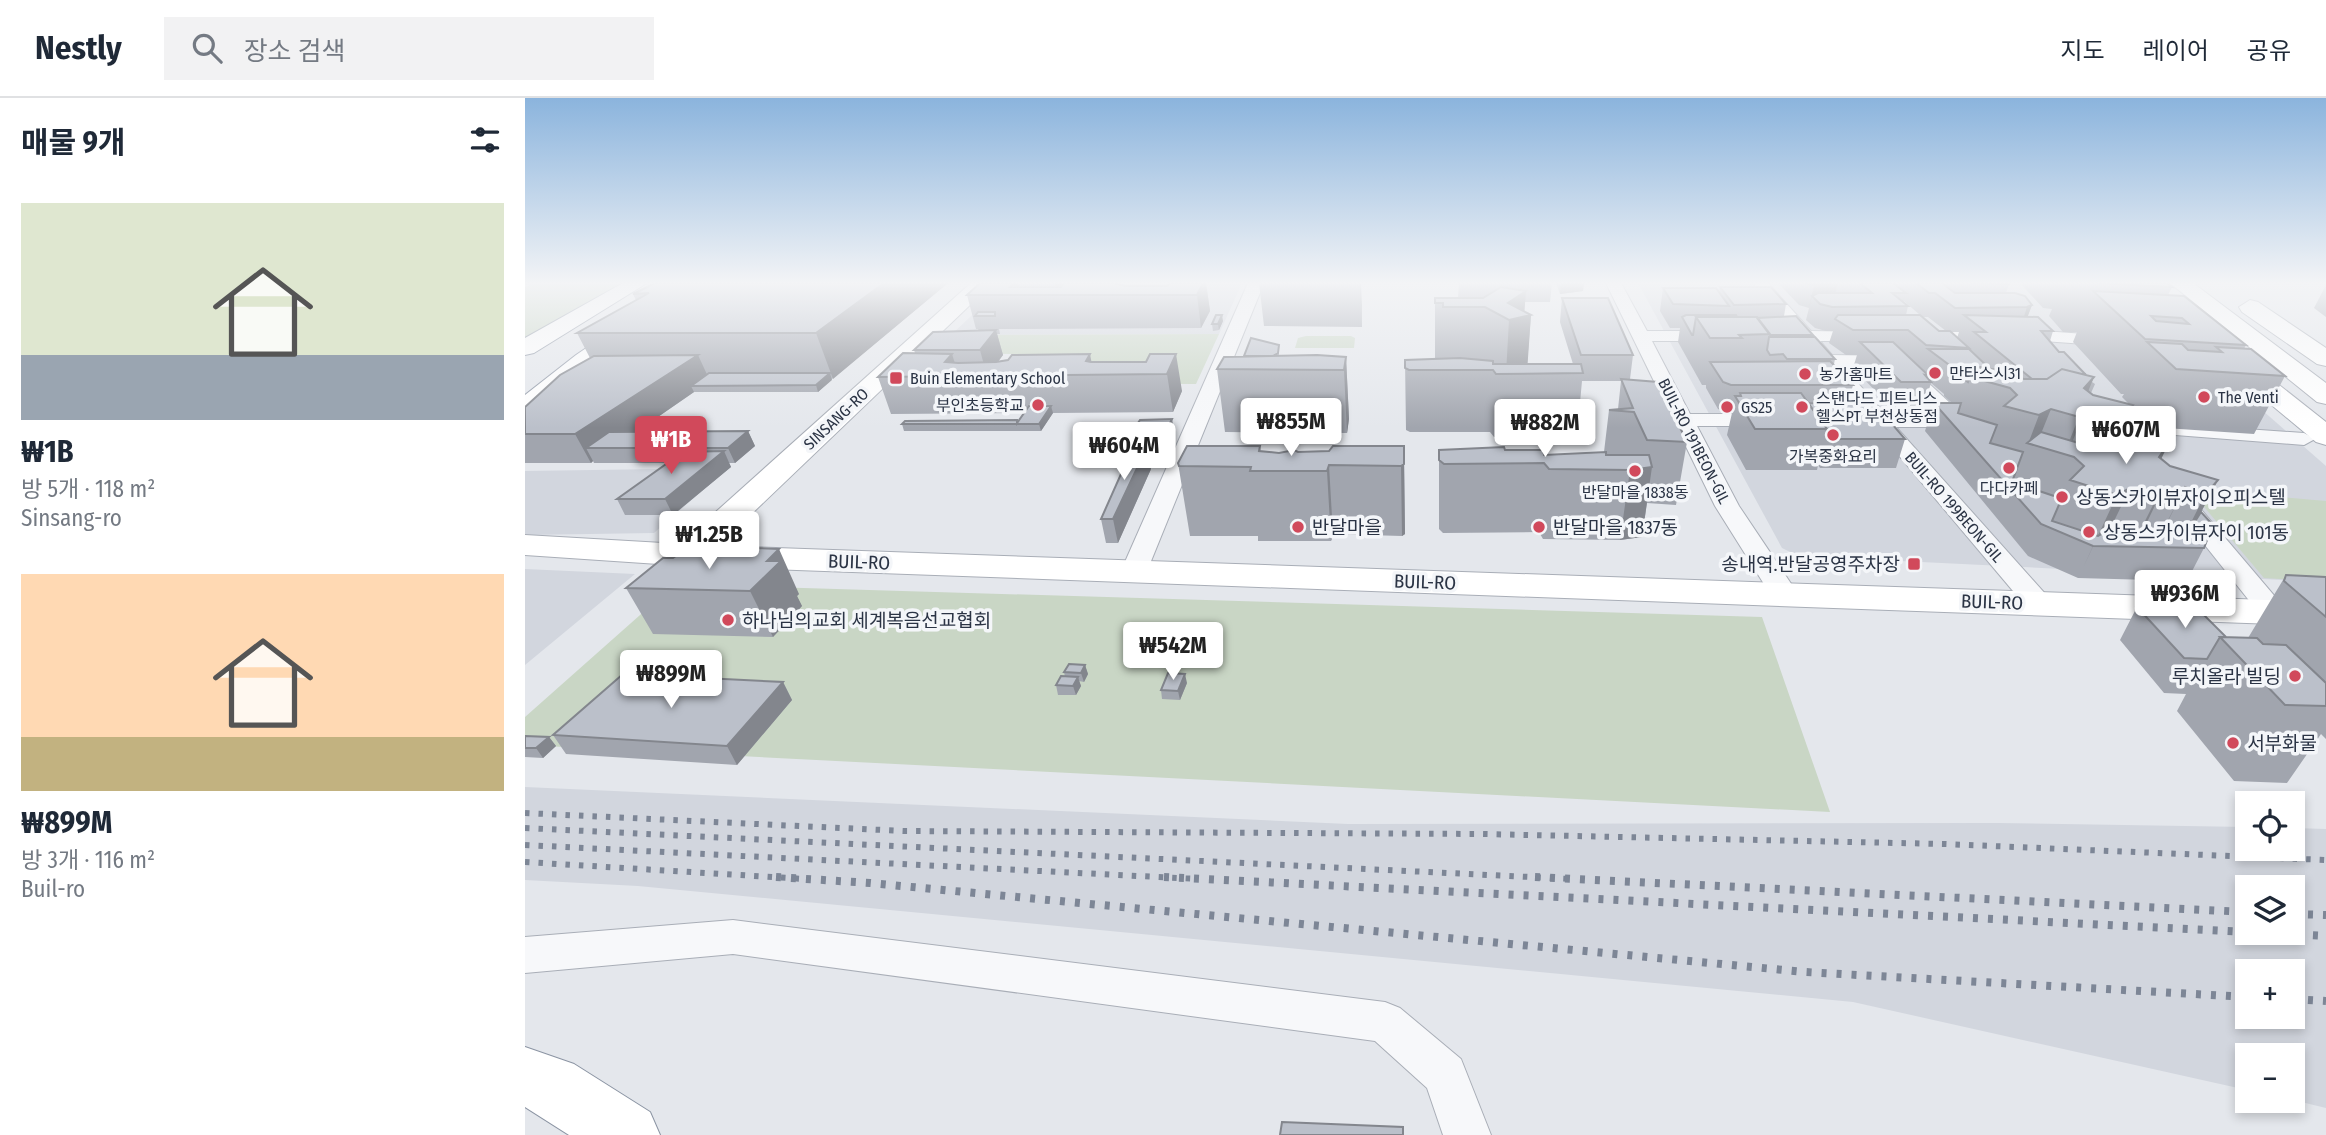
<!DOCTYPE html>
<html lang="ko">
<meta charset="utf-8">
<style>
:root{--surface:#fff;--page:#f2f2f3;--text:#1f2937;--muted:#747a83;--line:#e0e1e3;--accent:#d1495b}
body{margin:0;font-family:"Fira Sans Condensed","Noto Sans KR",sans-serif;background:var(--page);color:var(--text);height:100vh;display:flex;flex-direction:column;font-size:26px;white-space:nowrap}
*{box-sizing:border-box;margin:0}
p{font-size:23px;color:var(--muted)}
.icon{flex:none;width:38px;height:38px;fill:none;stroke:currentColor;stroke-width:2;stroke-linecap:round;stroke-linejoin:round}
.map{position:relative;flex:1;overflow:hidden}
.panel{display:flex;flex-direction:column;background:var(--surface);width:525px}
.panel>*{flex:none}
.buttons{position:absolute;left:1710px;top:693px;display:grid;gap:14px}
.buttons a{display:grid;place-items:center;width:70px;height:70px;border-radius:0px;background:var(--surface);box-shadow:0 4px 10px #0003;font-size:35px}
.price{position:absolute;translate:-50% -60px;padding:0 16px;border-radius:7px;background:#fff;color:#222;font-size:23px;line-height:46px;filter:drop-shadow(0 2px 4px #0008)}
.price::after{content:'';position:absolute;left:50%;top:42px;width:21px;height:16px;margin-left:-10px;background:inherit;clip-path:polygon(0 0,100% 0,50% 100%)}
.price.active{background:var(--accent);color:#fff}
ul{padding:0;list-style:none}
li{display:grid;align-content:center;gap:14px;height:371px;padding:0 21px}
li span{display:grid;place-items:center;height:217px;border-radius:0px;color:#555}
li>.icon{margin-inline-start:auto}
span .icon{width:126px;height:126px;fill:#fffc;stroke-width:1}
li b{font-size:30px}
h2{display:flex;justify-content:space-between;align-items:center;height:84px;padding:0 21px;font-size:30px}
header{display:flex;align-items:center;gap:42px;box-sizing:border-box;height:98px;padding:0 35px;background:var(--surface);border-bottom:2px solid var(--line)}
header strong{font-size:33px}
nav{display:flex;gap:38px;margin-inline-start:auto;font-size:24px}
.search{width:490px;height:63px;background:var(--page);display:flex;align-items:center;gap:18px;box-sizing:border-box;padding:0 24px;border-radius:0px;color:var(--muted);font-size:26px}
main{display:flex;flex:1;min-height:0}
.map>svg:first-child{display:block}
.built{fill:#d2d6de;fill-rule:evenodd}
.green{fill:#c9d6c5}
.lines{fill:none;stroke-linecap:round;stroke-linejoin:round}
.street-casing{stroke:#a9aeb7;stroke-width:2}
.secondary-casing{stroke:#a9aeb7;stroke-width:2}
.highway-casing{stroke:#8b94a3;stroke-width:2}
.street{fill:#f7f8fa;fill-rule:evenodd}
.secondary{fill:#fff;fill-rule:evenodd}
.highway{fill:#fff;fill-rule:evenodd}
.rail-far1{stroke:#7d8696;stroke-width:6;stroke-dasharray:4.5 9;stroke-linecap:butt}
.rail{stroke:#7d8696;stroke-width:8;stroke-dasharray:5 10;stroke-linecap:butt}
.wall{fill:#a1a5ae;fill-rule:evenodd}
.shaded-wall{fill:#83868d}
.building{fill:#bbc0ca;stroke:#83868d;stroke-width:2;fill-rule:evenodd}
.poi-dot{fill:#d1495b;stroke:#f4f6f9;stroke-width:2.5}
.labels{text-anchor:middle;dominant-baseline:central;stroke-width:7;stroke-linejoin:round;paint-order:stroke}
.far-poi-label{font-size:16px;fill:#2b3445;stroke:#f4f6f9;text-anchor:start}
.far-street-label{font-size:16px;fill:#2b3445;stroke:#f4f6f9}
.poi-label{font-size:19px;fill:#2b3445;stroke:#f4f6f9;text-anchor:start}
.street-label{font-size:19px;fill:#2b3445;stroke:#f4f6f9}
</style>
<header>
<strong>Nestly</strong>
<div class="search"><svg class="icon" aria-label="search" viewBox="0 0 24 24"><circle cx="10" cy="10" r="6"/><path d="M15 15l6 6"/></svg>장소 검색</div>
<nav><a>지도</a><a>레이어</a><a>공유</a></nav>
</header>
<main>
<section class="panel">
<h2>매물 9개<svg class="icon" aria-label="filters" viewBox="0 0 24 24"><path d="M4 7h16M4 17h16"/><circle cx="9" cy="7" r="2"/><circle cx="15" cy="17" r="2"/></svg></h2>
<ul>
<li><span style="background:linear-gradient(#dfe7d0 70%,#9aa5b1 0)"><svg class="icon" aria-label="home" viewBox="0 0 24 24"><path d="M3 11l9-7 9 7M6 9v11h12V9"/></svg></span><div><b>₩1B</b><p>방 5개 · 118 m²</p><p>Sinsang-ro</p></div></li>
<li><span style="background:linear-gradient(#ffd9b3 75%,#c2b280 0)"><svg class="icon" aria-label="home" viewBox="0 0 24 24"><path d="M3 11l9-7 9 7M6 9v11h12V9"/></svg></span><div><b>₩899M</b><p>방 3개 · 116 m²</p><p>Buil-ro</p></div></li>
</ul>
</section>
<div class="map">
<svg width="1801" height="1037" viewBox="0 0 1801 1037">
<rect width="100%" height="100%" fill="#e4e7ec"/>
<path class="built" d="M481 185H717L694 236 426 237Z
M1113 185H1592L1801 368V484L1273 458 1257 450Z
M203 370 129 435 0 437V373Z
M0 471 110 476 0 567Z
M0 689 823 726 1472 725 1722 729V751H1768V730L1801 731V1010L1768 1002V957H1722V992L1328 904 113 788 0 782ZM1722 789H1768V835H1722ZM1768 873V919H1722V873Z"/>
<path class="green" d="M9 185H97L0 240V189Z
M694 236 671 286 464 285 487 256 415 255 435 237Z
M781 238H826L830 240 829 250H770L773 240Z
M1664 391 1801 403V484L1739 480Z
M150 486 1237 519 1305 714 0 647V619Z"/>
<g class="lines">
<defs>
<path id="street" d="M723 185H739L622 473 618 479H600L596 473Z
M1081 185H1096L1122 233H1193L1202 238 1193 243H1127L1165 316H1244L1254 322 1244 328H1172L1214 408 1273 496 1269 502H1249L1190 408Z
M1228 185H1243L1286 233 1349 234 1352 238 1349 242 1343 243H1295L1307 257 1374 258 1438 317 1447 319 1450 323 1447 327 1440 329H1371L1524 500 1528 506 1524 512H1504L1349 328 1319 326 1316 322 1319 318 1338 316 1276 243 1245 242 1242 238 1245 234 1268 233ZM1317 267H1363L1415 317 1360 316Z
M1391 233H1518L1588 238 1597 243 1588 248 1518 243 1385 242 1382 238 1385 234Z
M1593 322 1779 335 1790 341 1779 347 1586 332 1583 328Z
M1660 400 1668 402 1758 508 1762 514 1758 520H1738L1648 407 1652 402Z
M208 822 860 904 875 910 936 961 966 1037H918L902 990 850 943 208 856 0 875V839Z"/>
<path id="secondary" d="M446 185H468L193 448 1801 504V528L163 468 0 457V437L155 446Z
M1645 185H1668L1801 285V306L1792 304Z
M1725 202 1733 204 1801 250V268L1792 266 1717 214 1714 209Z
M1711 257 1720 260 1801 324V347L1791 344 1702 270 1698 265 1702 260Z"/>
<path id="highway" d="M98 185H122L9 255 0 257V240Z
M157 185H180L69 267 10 316 0 318V297L51 257Z
M0 949 49 966 125 1014 135 1037H44L0 1009Z"/>
</defs>
<use href="#street" class="street-casing"/>
<use href="#secondary" class="secondary-casing"/>
<use href="#highway" class="highway-casing"/>
<use href="#street" class="street"/>
<use href="#secondary" class="secondary"/>
<use href="#highway" class="highway"/>
<path class="rail-far1" d="M0 715 379 733 957 736 1419 746 1801 762
M0 730 1046 781
M0 747 673 781
M0 764 280 781"/>
<path class="rail" d="M251 779 345 785 1280 874 1722 899
M639 779 1722 834
M1010 779 1722 814
M1768 816 1801 817
M1743 835 1801 838
M1768 901 1801 903"/>
</g>
<path class="wall" d="M130 185H423L307 281 293 294H169L111 334 223 333 230 348 210 365H204L206 369 148 417H100L92 401 143 365H69L68 363 66 365H0V309L65 260 52 235 111 202 108 196Z
M455 185H595L596 187 601 188H642L645 185H681L685 213 676 230 474 231 475 236H472L478 257 473 264H621L625 256 657 293 648 314 528 315 516 333H379L377 326 493 324 499 315 366 316 353 279 390 255 389 252 454 233 453 231H451L442 197Z
M734 185H836L837 229 739 228Z
M934 185H1027L1025 204H1000L999 214 1006 217 1002 266H1048L1035 224 1037 200 1108 257 1105 281 1162 344 1151 407 1122 405 1117 439 1095 442 1018 441 1014 434 918 435 914 431V352H980L1019 357 1079 354 1084 312 1093 311 1096 283H1057L1052 337 969 339 965 334H885L881 332 880 262 910 261V200H933Z
M1031 185H1059L1058 193 1035 196Z
M1253 185H1483L1484 186 1481 195 1507 207 1502 219 1528 233 1525 243 1534 254 1561 277 1569 279 1567 284 1570 286 1566 295 1568 297 1604 306 1597 299 1599 296H1596L1548 244 1552 234H1538L1524 218 1527 211 1518 210 1495 185H1642L1647 189 1643 197 1721 247 1719 251 1760 278 1729 336 1625 329 1607 309 1598 329 1605 335 1645 368 1693 382 1676 414 1679 450 1662 483 1553 480 1503 458 1400 333 1409 305H1427L1419 298V296L1406 285 1398 311H1368L1328 270 1332 257H1321L1304 245 1308 233H1301L1290 230 1281 222 1284 210 1274 207ZM1379 203 1395 217H1381L1383 208 1378 204ZM1397 219H1403L1421 233H1414ZM1425 234H1434L1432 240Z
M1801 187V219L1789 210Z
M1195 189 1261 206 1259 218 1288 237V239L1310 261 1309 266 1328 287 1323 306 1380 341 1371 370H1295L1293 367 1292 372H1221L1202 337 1207 315H1201L1193 311 1181 290V287H1177L1153 244 1155 230H1145L1135 213 1138 190 1194 195Z
M698 223 694 232 688 233 687 226Z
M754 247V258L821 259 824 321 822 335 700 334 692 271 719 258Z
M647 321 648 329 646 332 614 333 613 325Z
M735 348 736 354 754 355 804 353 879 348 880 436 877 438 808 436 806 443H733V438H665L653 365Z
M626 371 593 445H581L576 421Z
M148 460 274 496 272 498 277 508 248 539 128 536 101 490Z
M1761 477 1801 479V641L1796 636 1762 685 1709 683 1652 613 1661 596 1639 595 1595 542 1612 509 1701 539 1723 540Z
M560 567 563 576 559 584 554 583 556 588 551 597H533L531 587 540 579 539 574Z
M258 584 267 602 212 667 41 656 28 637Z
M662 585 655 602 637 601 636 592Z
M0 638 24 639 31 648 18 660 0 659Z"/>
<path class="shaded-wall" d="M359 185H423L308 281 291 235Z
M489 185H493L496 197 485 189Z
M530 185H550L532 197Z
M678 185H681L685 213 676 230 672 197Z
M835 185H836L837 229Z
M1036 185H1059L1058 193 1035 196Z
M1313 185 1307 208 1287 198 1284 210 1289 187Z
M1001 193 999 218 1006 217 1002 274 981 276 984 222 983 205Z
M1507 207 1498 231 1494 234 1502 209Z
M697 217 698 223 694 232 693 226Z
M471 232 478 257 462 278 455 252Z
M427 256 434 278 420 264Z
M565 256 569 277 561 263Z
M651 256 657 293 648 314 642 276Z
M173 257 185 283 166 288 169 294 88 350H61L68 363 66 365 50 336Z
M821 259 824 321 822 335 819 272Z
M305 275 307 282 293 294 291 287Z
M1569 279 1553 318 1559 290Z
M1608 307 1578 374 1570 383 1600 316Z
M526 308 528 315 516 333 514 326Z
M1526 311 1511 348 1503 346 1514 317Z
M1587 313 1558 379 1559 368 1555 364 1574 319Z
M1559 315 1542 357 1539 356 1554 319Z
M647 321 648 329 646 332 645 325Z
M223 333 230 348 210 365 203 350Z
M1644 345 1620 394 1634 359Z
M622 349 626 371 593 445 588 421Z
M199 353 206 369 148 417 140 401Z
M879 366 880 436 877 438 876 368Z
M804 367 808 436 806 443 802 373Z
M1127 369 1117 439 1095 442 1105 372Z
M1693 382 1657 450H1653L1680 397Z
M1660 389 1630 449H1629L1656 397Z
M1605 390 1577 448H1568L1558 470 1592 397Z
M1638 391 1610 449H1607L1633 397Z
M254 451 274 496 272 498 277 508 248 539 225 493 242 463Z
M560 567 563 576 559 584 556 575Z
M660 576 662 585 655 602 653 593Z
M553 579 556 588 551 597 548 588Z
M258 584 267 602 212 667 202 648Z
M24 639 31 648 18 660 11 650Z"/>
<path class="building" d="M130 185H359L291 235H52L124 195 108 196Z
M455 185H489L485 189H536L539 185H594L592 186 601 188H642L645 185H678L672 197H442Z
M1280 185H1313L1289 187Z
M1335 185H1368L1381 195H1367L1383 208 1307 209 1295 206 1287 198 1293 195H1347Z
M1391 185H1417L1430 195H1490L1500 198 1507 207 1502 209 1430 210 1410 195H1404Z
M1447 185H1483L1484 186 1448 185Z
M1573 185H1642L1647 189Z
M976 189 1001 193 983 205 1006 217 984 222 960 209H918V205H910V200H958Z
M1195 189H1246L1261 206 1209 207Z
M1138 190H1191L1204 208 1148 206Z
M1568 193 1659 198 1721 247 1620 241ZM1626 218 1657 220 1664 226 1631 223Z
M1037 200H1083L1108 257H1056Z
M453 214H470V218H450Z
M691 217H697L693 226H687Z
M1161 217H1211L1212 219H1171L1168 237H1167L1157 219Z
M1313 217H1395L1414 233H1425L1444 250 1401 247 1383 232H1328L1310 221Z
M1439 217 1513 219 1528 233H1516L1534 254H1539L1561 277 1537 271 1522 281H1507L1449 234H1461Z
M1271 218 1288 237H1245L1232 220Z
M1171 219H1232L1245 236 1214 237 1217 240H1185Z
M471 232 455 252H389L408 234Z
M1244 239H1290L1310 261H1262L1258 256 1245 257 1242 252Z
M726 240 754 247 753 255 748 258H719Z
M1335 244H1368L1404 278 1400 277 1406 284H1376Z
M1622 244 1657 246 1663 252 1697 254 1691 249 1726 251 1760 278 1651 271Z
M1403 251H1444L1463 269H1427Z
M378 255 427 256 420 264 433 265 471 264 483 262 487 257 565 256 561 263 566 264H621L625 256H651L642 276 353 279Z
M173 257 50 336H0V309L35 277 69 258Z
M792 257 821 259 819 272 692 271 699 259Z
M935 260 968 263V266H1056L1058 275 971 276 968 272H884L880 270V262Z
M1305 263 1328 287H1206L1198 284 1185 264Z
M1458 270 1499 281H1522L1537 271 1569 279 1559 290 1568 297 1608 307 1600 316 1587 313 1574 319 1559 315 1554 319 1526 311 1514 317 1479 308 1492 297 1485 290 1445 279Z
M1427 271H1457L1445 279 1443 284Z
M1461 271H1472L1478 276Z
M184 275H305L291 287 166 288Z
M1096 281 1133 284 1162 344 1122 342 1109 314 1084 312 1108 310Z
M1215 295H1276L1302 331H1230L1210 298H1216Z
M1283 305 1350 306 1380 341H1303L1301 338 1302 331Z
M1409 305H1436L1433 315 1472 327 1465 345 1498 354 1487 384 1532 399 1536 402 1527 423 1573 438 1586 431 1613 438 1618 432 1635 438 1640 430 1659 438 1671 422 1676 414 1688 427 1679 450 1568 448 1516 426Z
M504 308H526L514 326H377L380 323 492 322V325Z
M647 321 645 325H613L615 322Z
M1598 329 1605 335 1590 347H1589L1591 344Z
M223 333 203 350H61L84 334Z
M1516 334 1564 348 1590 347 1605 335 1644 345 1634 359 1645 368 1693 382 1680 397 1660 389 1656 397 1638 391 1633 397 1605 390 1592 397 1545 382 1559 368 1549 359 1502 345Z
M662 348H735L734 353 754 355 769 352 773 354 804 353 808 348H879V366L876 368 804 367 802 373H725L726 369 654 368 653 365Z
M608 349H622L588 421H576Z
M979 349 980 352H1018L1019 357 1081 354V357H1124L1127 369 1105 372 1024 371 1019 365 919 366 914 362V352Z
M199 353 140 401H92L158 354Z
M231 450 254 451 242 463H256L225 493 101 490 138 460H148L156 454 225 455Z
M1761 477 1801 479V519L1759 483Z
M1612 509 1664 510 1677 515 1701 539H1695L1682 561 1659 560Z
M1695 539 1732 540 1738 546 1761 547 1801 585V608L1760 607Z
M544 566 560 567 556 575 539 574Z
M643 575 660 576 653 593 636 592Z
M98 576 258 584 202 648 28 637Z
M536 578 553 579 548 588 531 587Z
M0 638 24 639 11 650H0Z
M757 1024 878 1029V1037H755Z"/>
<linearGradient id="sky" x2="0" y2="1"><stop stop-color="#8bb4dd"/><stop offset="0.56" stop-color="#f3f4f6"/><stop offset="1" stop-color="#f3f4f6" stop-opacity="0"/></linearGradient>
<rect width="1801" height="330" fill="url(#sky)"/>
<g class="poi-dot">
<circle cx="1410" cy="275" r="7"/>
<circle cx="1280" cy="276" r="7"/>
<rect x="364" y="273" width="14" height="14" rx="3.5"/>
<circle cx="1679" cy="299" r="7"/>
<circle cx="513" cy="307" r="7"/>
<circle cx="1202" cy="309" r="7"/>
<circle cx="1277" cy="309" r="7"/>
<circle cx="1308" cy="337" r="7"/>
<circle cx="1484" cy="370" r="7"/>
<circle cx="1110" cy="373" r="7"/>
<circle cx="1537" cy="399" r="7"/>
<circle cx="773" cy="429" r="7"/>
<circle cx="1014" cy="429" r="7"/>
<circle cx="1564" cy="434" r="7"/>
<rect x="1382" y="459" width="14" height="14" rx="3.5"/>
<circle cx="203" cy="522" r="7"/>
<circle cx="1770" cy="578" r="7"/>
<circle cx="1708" cy="645" r="7"/>
</g>
<g class="labels">
<g class="far-poi-label">
<text x="1424" y="275">만타스시31</text>
<text x="1294" y="276">농가홈마트</text>
<text x="385" y="280">Buin Elementary School</text>
<text x="1693" y="299">The Venti</text>
<text x="1291" y="300">스탠다드 피트니스<tspan x="1291" dy="18">헬스PT 부천상동점</tspan></text>
<text x="499" y="307" text-anchor="end">부인초등학교</text>
<text x="1216" y="309">GS25</text>
<text x="1308" y="358" text-anchor="middle">가복중화요리</text>
<text x="1484" y="390" text-anchor="middle">다다카페</text>
<text x="1110" y="394" text-anchor="middle">반달마을 1838동</text>
</g>
<g class="far-street-label">
<text transform="translate(311 321) rotate(-43)">SINSANG-RO</text>
<text transform="translate(1169 343) rotate(63)">BUIL-RO 191BEON-GIL</text>
<text transform="translate(1429 409) rotate(49)">BUIL-RO 199BEON-GIL</text>
</g>
<g class="poi-label">
<text x="1551" y="399">상동스카이뷰자이오피스텔</text>
<text x="787" y="429">반달마을</text>
<text x="1028" y="429">반달마을 1837동</text>
<text x="1578" y="434">상동스카이뷰자이 101동</text>
<text x="1375" y="466" text-anchor="end">송내역.반달공영주차장</text>
<text x="217" y="522">하나님의교회 세계복음선교협회</text>
<text x="1756" y="578" text-anchor="end">루치올라 빌딩</text>
<text x="1722" y="645">서부화물</text>
</g>
<g class="street-label">
<text transform="translate(334 464) rotate(2)">BUIL-RO</text>
<text transform="translate(900 484) rotate(2)">BUIL-RO</text>
<text transform="translate(1467 504) rotate(2)">BUIL-RO</text>
</g>
</g>
</svg>
<div class="buttons">
<a><svg class="icon" aria-label="locate" viewBox="0 0 24 24"><circle cx="12" cy="12" r="6"/><path d="M12 2v4M12 18v4M2 12h4M18 12h4"/></svg></a>
<a><svg class="icon" aria-label="layers" viewBox="0 0 24 24"><path d="M12 4l9 5-9 5-9-5zM3 14l9 5 9-5"/></svg></a>
<a>+</a>
<a>−</a>
</div>
<b class="price" style="left:766px;top:360px">₩855M</b>
<b class="price" style="left:1020px;top:361px">₩882M</b>
<b class="price" style="left:1601px;top:368px">₩607M</b>
<b class="price active" style="left:146px;top:378px">₩1B</b>
<b class="price" style="left:599px;top:384px">₩604M</b>
<b class="price" style="left:184px;top:473px">₩1.25B</b>
<b class="price" style="left:1660px;top:532px">₩936M</b>
<b class="price" style="left:648px;top:584px">₩542M</b>
<b class="price" style="left:146px;top:612px">₩899M</b>
</div>
</main>
